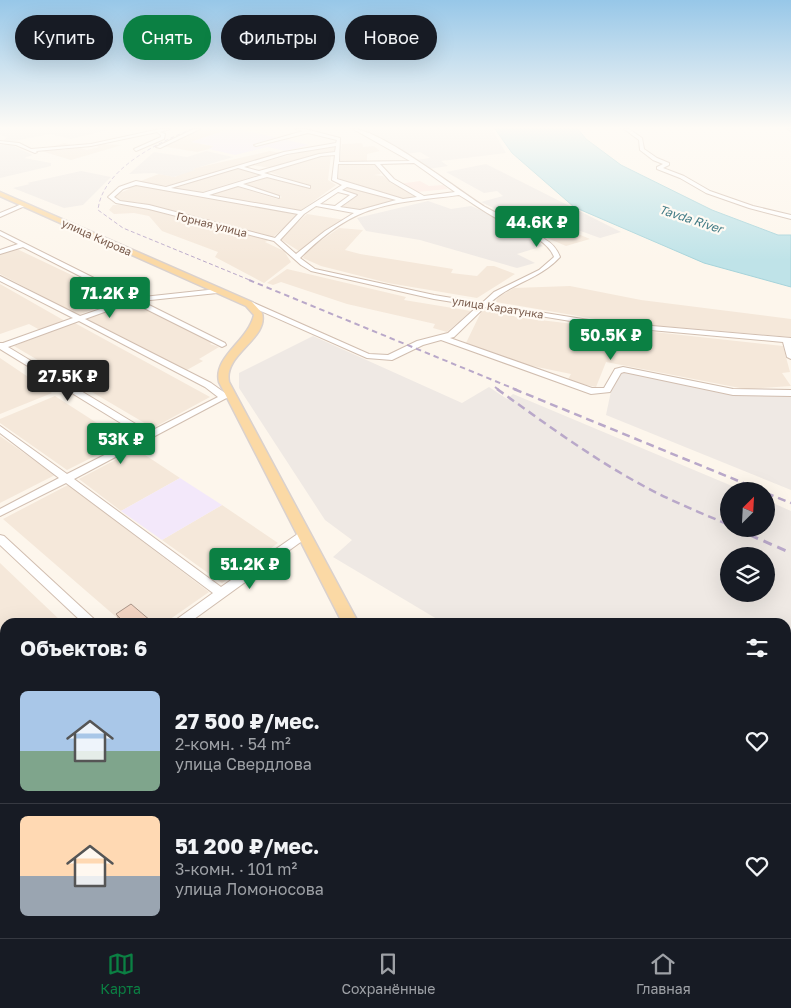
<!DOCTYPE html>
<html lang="ru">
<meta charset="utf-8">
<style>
:root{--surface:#171b24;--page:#20242c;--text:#f1f3f6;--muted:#9ea1a6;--line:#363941;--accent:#0b8043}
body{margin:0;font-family:"Golos Text",sans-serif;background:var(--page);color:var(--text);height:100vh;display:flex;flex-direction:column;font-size:19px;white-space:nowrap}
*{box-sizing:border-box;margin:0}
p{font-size:16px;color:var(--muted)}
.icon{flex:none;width:28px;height:28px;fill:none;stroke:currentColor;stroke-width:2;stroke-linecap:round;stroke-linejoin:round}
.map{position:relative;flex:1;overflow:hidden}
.panel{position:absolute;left:0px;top:618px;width:791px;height:321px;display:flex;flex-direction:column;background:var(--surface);border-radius:15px 15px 0 0;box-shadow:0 5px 20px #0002}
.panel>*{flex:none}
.banner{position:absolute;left:15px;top:15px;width:500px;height:45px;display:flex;gap:10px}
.needle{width:32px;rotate:24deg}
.fabs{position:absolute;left:720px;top:482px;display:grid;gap:10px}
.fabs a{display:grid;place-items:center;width:55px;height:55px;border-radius:50%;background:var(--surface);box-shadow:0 5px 20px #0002;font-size:25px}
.price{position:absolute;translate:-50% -42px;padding:0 11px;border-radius:5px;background:var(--accent);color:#fff;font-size:16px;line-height:32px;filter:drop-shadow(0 1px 2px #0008)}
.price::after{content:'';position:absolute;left:50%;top:30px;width:15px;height:11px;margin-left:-8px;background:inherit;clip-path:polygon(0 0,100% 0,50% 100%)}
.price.current{background:#222;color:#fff}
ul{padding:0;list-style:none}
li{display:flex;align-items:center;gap:15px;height:125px;padding:0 20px}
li+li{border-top:1px solid var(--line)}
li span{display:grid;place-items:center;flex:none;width:140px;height:100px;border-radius:8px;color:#555}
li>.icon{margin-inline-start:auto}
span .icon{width:60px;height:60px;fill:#fffc;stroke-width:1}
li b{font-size:21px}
h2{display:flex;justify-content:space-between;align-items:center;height:60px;padding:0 20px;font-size:21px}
.pill{padding:0 18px;border-radius:22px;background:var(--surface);box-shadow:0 5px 20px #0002;font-size:18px;line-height:45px}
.pill.current{background:var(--accent);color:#fff}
.tabs{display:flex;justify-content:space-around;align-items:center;height:70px;border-top:1px solid var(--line);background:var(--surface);font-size:14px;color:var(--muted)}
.tabs a{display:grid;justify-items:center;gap:2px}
.tabs .current{color:var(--accent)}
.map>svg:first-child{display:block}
.residential{fill:#f5e8da}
.commercial{fill:#fde8e0}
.industrial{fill:#efe9e4;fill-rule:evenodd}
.education{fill:#f3e8fa}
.water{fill:#bfe3e8;stroke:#a5d3da}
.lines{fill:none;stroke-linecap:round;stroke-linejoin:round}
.minor-casing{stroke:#d1beb0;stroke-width:2}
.major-casing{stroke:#dad1cd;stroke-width:3}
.minor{fill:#fff;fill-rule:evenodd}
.major{fill:#fbd9a5;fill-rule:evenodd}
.rail-far3{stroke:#b9a8c9;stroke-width:1;stroke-dasharray:4 2.5;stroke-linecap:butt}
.rail-far2{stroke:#b9a8c9;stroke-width:2;stroke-dasharray:5.5 4;stroke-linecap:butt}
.rail-far1{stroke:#b9a8c9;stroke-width:2.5;stroke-dasharray:8 5;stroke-linecap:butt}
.rail{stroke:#b9a8c9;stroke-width:3;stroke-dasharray:9 6;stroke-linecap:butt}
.wall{fill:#d1b7a8}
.building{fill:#f3d5c3;stroke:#aa9588}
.labels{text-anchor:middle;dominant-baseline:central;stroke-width:4.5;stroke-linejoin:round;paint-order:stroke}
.far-street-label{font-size:11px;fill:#7a5c4d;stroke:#fffaf3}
.far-water-label{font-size:12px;font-style:italic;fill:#437c86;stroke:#fffaf3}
</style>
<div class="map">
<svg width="791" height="938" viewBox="0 0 791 938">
<rect width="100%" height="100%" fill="#fdf6ec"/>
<path class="residential" d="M202 129H228L192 142 216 147 209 149 197 152 161 146Z
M65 143 87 150 99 147 96 145 100 144 122 145 71 160 38 150 46 147 66 150V148L49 147Z
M362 143 363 147 374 146 380 151 367 154V162L374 163 381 174 374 175 383 176 391 183 421 197 406 200 337 180 340 179 338 178 342 144Z
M336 147 333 153 272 168 251 165 317 148Z
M270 151 281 153 169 186 138 182 159 174 175 177 191 169Z
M321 155H331L328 180 336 185 300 211 207 194 235 186 277 199 282 197 241 184 269 176 308 188 310 187 267 171Z
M238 168 261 174 199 193 173 188Z
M135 184 154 187 299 215 273 237 261 235 137 202H120L113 199V196L129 189 125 188Z
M346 187 399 200 358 211 341 206 356 195 340 190Z
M113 205H136L200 224 269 240 265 242 284 251 291 262 264 283 215 257 218 252 162 231 149 216 134 213 114 214 109 210Z
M307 214 345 220 299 251 280 239Z
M339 228 363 230 345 250 360 254 453 269 451 273 477 276 487 266H494L515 274 477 298 388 283 321 266 303 258 306 251Z
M561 230 571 231 590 239 566 246 545 237Z
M17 249 122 299 78 315 0 274V254Z
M287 269 406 297 404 300 471 311 447 332 433 328 435 324 347 304 281 282 273 285 267 283Z
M0 284 65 321 40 330 29 324 0 334Z
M570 286 641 300 791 319V337L613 322 496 302 497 298 514 288Z
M129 302 212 342 210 344 219 347 199 359 203 361 185 371 84 319Z
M482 310 516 315 515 317 607 328 608 327 783 346 790 372 782 373 791 386 745 389 606 362 596 387 567 381 571 374 513 362 466 343Z
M73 322 210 397 153 428 14 346Z
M0 358 52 393 0 414Z
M55 396 125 441 67 470 0 423V419Z
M0 436 55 475 0 503Z
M136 449 180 478 121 511 79 479Z
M68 485 209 592 166 622H122L3 519Z
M222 505 278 543 222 583 162 540Z
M0 563 62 622H5V731L0 735Z
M0 877 5 879V934H115L124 938H0Z
M186 934H296L294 938H195Z
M334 934H684L683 938H332Z"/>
<path class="commercial" d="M420 181 429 186 443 185 448 189 417 192 399 184Z"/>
<path class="industrial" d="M0 129H111L71 139 50 134 9 142 4 140 7 137 0 135Z
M359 129H492L506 153 441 161 448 166 429 169 416 160 430 158 420 152 406 154 388 142Z
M9 144 33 155 24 158 51 163V166L0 178V145Z
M206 151 233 157 193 169 195 170 174 177 154 173 129 174 154 152 187 157Z
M486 164 621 232 600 238 550 220 529 225 481 202 503 196 497 191 484 193 446 172Z
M81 171 111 177 83 205 64 208 13 188 30 184 27 183Z
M428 201 451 209 471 206 492 215 543 246 517 254 535 263 517 268 420 240 366 231 357 218Z
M313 336 462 403 489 387 507 399 513 394 744 491H729V529H766V500L791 511V861L786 860V622H442L333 557 352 540 325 520 239 388V373ZM729 556H766V594H729Z
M621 371 738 395H791V490L606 415 611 391Z"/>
<path class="education" d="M229 129 243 130 309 145 286 151 267 147 235 155 209 149 214 146 191 142Z
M180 478 222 505 162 540 121 511Z
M5 756V864L0 870V760Z"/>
<path class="water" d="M495 129H578L586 139 621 165 712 210 778 235H791V287L704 263 574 207 512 153Z"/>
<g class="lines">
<defs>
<path id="minor" d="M160 129H170L160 132 165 134 164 139 136 151 134 149 161 137V135L157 132 91 146 36 151 37 152 35 153 16 145 0 143V141L19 143 31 149 91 144Z
M194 129H200L160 148 156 147Z
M296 129H305L340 138 339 162 410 161 353 129C380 129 458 190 485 207 505 218 527 226 546 240 553 244 557 249 560 257 539 280 510 283 489 304L595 321 791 338V359L787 357 783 342 595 325 485 307 454 337 450 338 592 388H604L615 369 623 367 733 389 791 390V396L733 395 624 372 621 373 610 392 591 394 441 340 423 345 392 360 367 358 245 304 252 302 369 354 388 355 417 341 448 333 478 306 434 299 311 271 301 265 274 241 149 209 116 203 108 197 119 187 136 181 166 187 284 152 336 143 337 140 308 133 256 146 254 145 303 131ZM336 146 335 152 319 154 259 171 244 167 287 154ZM335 155 332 180 342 185 301 211 209 195 238 186 279 198V196L243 184 267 177 310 188V186L264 173 321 156ZM414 163 455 192 424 196 394 179 380 164ZM338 164H375L390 181 417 197 403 199 337 179ZM238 168 262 175 203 193 171 188ZM136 185 298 214 275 238 149 205 120 201 114 197 123 189ZM347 187 396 200 360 210 340 207 357 195 342 190ZM338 192 350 195 335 206 320 204ZM459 195C471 202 483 211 496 218 513 227 547 237 554 257L539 270 494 292 482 303 434 295 315 269 300 258C321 237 346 217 374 209 402 200 431 199 459 195ZM316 206 354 213 325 231 296 254 280 240 304 214Z
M624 129H629L642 138 644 149 657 158 669 163V165L663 168 684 176 710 191 753 206 791 215V219L749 208 706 193 680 178 657 169V167L663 164 653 160 640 150 639 140Z
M791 129V131L788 129Z
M22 204 27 205 0 217V213Z
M0 231 134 298 217 289 220 291 217 293 141 301 225 343 226 345 222 347 132 302 85 319 211 383 225 393 230 391 234 394 74 479 221 587 299 533H307L309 536 190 622H175L177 619 213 593 66 483 0 516V509L59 478 0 433V426L67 474 142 436 0 349V343H3L73 318 0 281V276L80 316 127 300 23 247 0 254V250L18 244 0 235ZM79 321 205 387 218 397 149 432 8 347Z
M0 535 4 536 94 619 96 622H82L0 545Z
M5 738V753L0 755V740Z
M149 934H173L175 938H151Z
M308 934H326L324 938H306Z
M705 934H723V938H705Z"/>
<path id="major" d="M0 192 252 302 262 313C269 339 223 354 229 382L358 622H342L219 382C213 357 248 341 254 315L246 306 0 196Z
M786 898 791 900V922L786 920Z"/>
</defs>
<use href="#minor" class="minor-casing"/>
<use href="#major" class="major-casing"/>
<use href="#minor" class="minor"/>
<use href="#major" class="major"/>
<path class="rail-far3" d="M192 129C159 142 102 169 98 210L123 228 252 281"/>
<path class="rail-far2" d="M249 280 517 390
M495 387 499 390"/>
<path class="rail-far1" d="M497 389C549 426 601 465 659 494 681 505 706 515 729 525
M514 389 763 491
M766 493 791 503"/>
<path class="rail" d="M736 529 791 553"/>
</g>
<path class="wall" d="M116 614 151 622H121L118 619Z"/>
<path class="building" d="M131 604 151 621 149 622H124L116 614Z"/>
<linearGradient id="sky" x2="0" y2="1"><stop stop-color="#97c7e8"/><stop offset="0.49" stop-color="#fefbf6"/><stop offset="1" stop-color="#fefbf6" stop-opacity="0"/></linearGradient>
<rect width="791" height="261" fill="url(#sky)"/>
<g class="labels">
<g class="far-street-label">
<text transform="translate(212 224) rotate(14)">Горная улица</text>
<text transform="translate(97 237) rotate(24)">улица Кирова</text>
<text transform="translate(498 307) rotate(9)">улица Каратунка</text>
</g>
<g class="far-water-label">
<text transform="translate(691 219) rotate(18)">Tavda River</text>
</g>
</g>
</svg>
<div class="fabs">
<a><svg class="needle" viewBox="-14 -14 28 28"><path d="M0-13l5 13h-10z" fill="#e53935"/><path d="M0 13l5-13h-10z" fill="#9ea1a6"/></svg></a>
<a><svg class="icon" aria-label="layers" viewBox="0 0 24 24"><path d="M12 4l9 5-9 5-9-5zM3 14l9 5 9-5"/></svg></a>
</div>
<b class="price" style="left:537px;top:248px">44.6K ₽</b>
<b class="price" style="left:110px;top:319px">71.2K ₽</b>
<b class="price" style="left:611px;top:361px">50.5K ₽</b>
<b class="price current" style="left:68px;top:402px">27.5K ₽</b>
<b class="price" style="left:121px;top:465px">53K ₽</b>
<b class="price" style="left:250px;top:590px">51.2K ₽</b>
<div class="banner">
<a class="pill">Купить</a>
<a class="pill current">Снять</a>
<a class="pill">Фильтры</a>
<a class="pill">Новое</a>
</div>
<section class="panel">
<h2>Объектов: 6<svg class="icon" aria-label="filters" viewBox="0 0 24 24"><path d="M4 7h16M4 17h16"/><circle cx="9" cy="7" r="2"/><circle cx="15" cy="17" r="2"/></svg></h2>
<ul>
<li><span style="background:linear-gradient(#a9c7e8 60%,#7fa58c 0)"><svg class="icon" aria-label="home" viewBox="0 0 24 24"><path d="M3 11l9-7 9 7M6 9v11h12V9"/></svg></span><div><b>27 500 ₽/мес.</b><p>2-комн. · 54 m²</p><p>улица Свердлова</p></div><svg class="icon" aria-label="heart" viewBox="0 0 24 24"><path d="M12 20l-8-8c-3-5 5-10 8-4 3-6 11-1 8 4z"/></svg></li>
<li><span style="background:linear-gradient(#ffd9b3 60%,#9aa5b1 0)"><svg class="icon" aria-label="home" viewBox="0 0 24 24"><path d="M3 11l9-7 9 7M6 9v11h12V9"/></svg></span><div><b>51 200 ₽/мес.</b><p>3-комн. · 101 m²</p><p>улица Ломоносова</p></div><svg class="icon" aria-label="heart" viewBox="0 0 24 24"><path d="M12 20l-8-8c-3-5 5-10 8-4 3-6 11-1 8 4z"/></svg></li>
</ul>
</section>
</div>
<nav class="tabs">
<a class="current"><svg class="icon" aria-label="map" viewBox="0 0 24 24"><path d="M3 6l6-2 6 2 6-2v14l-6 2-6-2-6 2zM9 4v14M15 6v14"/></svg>Карта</a>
<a><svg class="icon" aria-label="saved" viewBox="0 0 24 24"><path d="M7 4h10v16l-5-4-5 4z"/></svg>Сохранённые</a>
<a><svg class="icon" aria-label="home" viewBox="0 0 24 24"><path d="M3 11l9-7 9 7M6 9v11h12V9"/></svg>Главная</a>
</nav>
